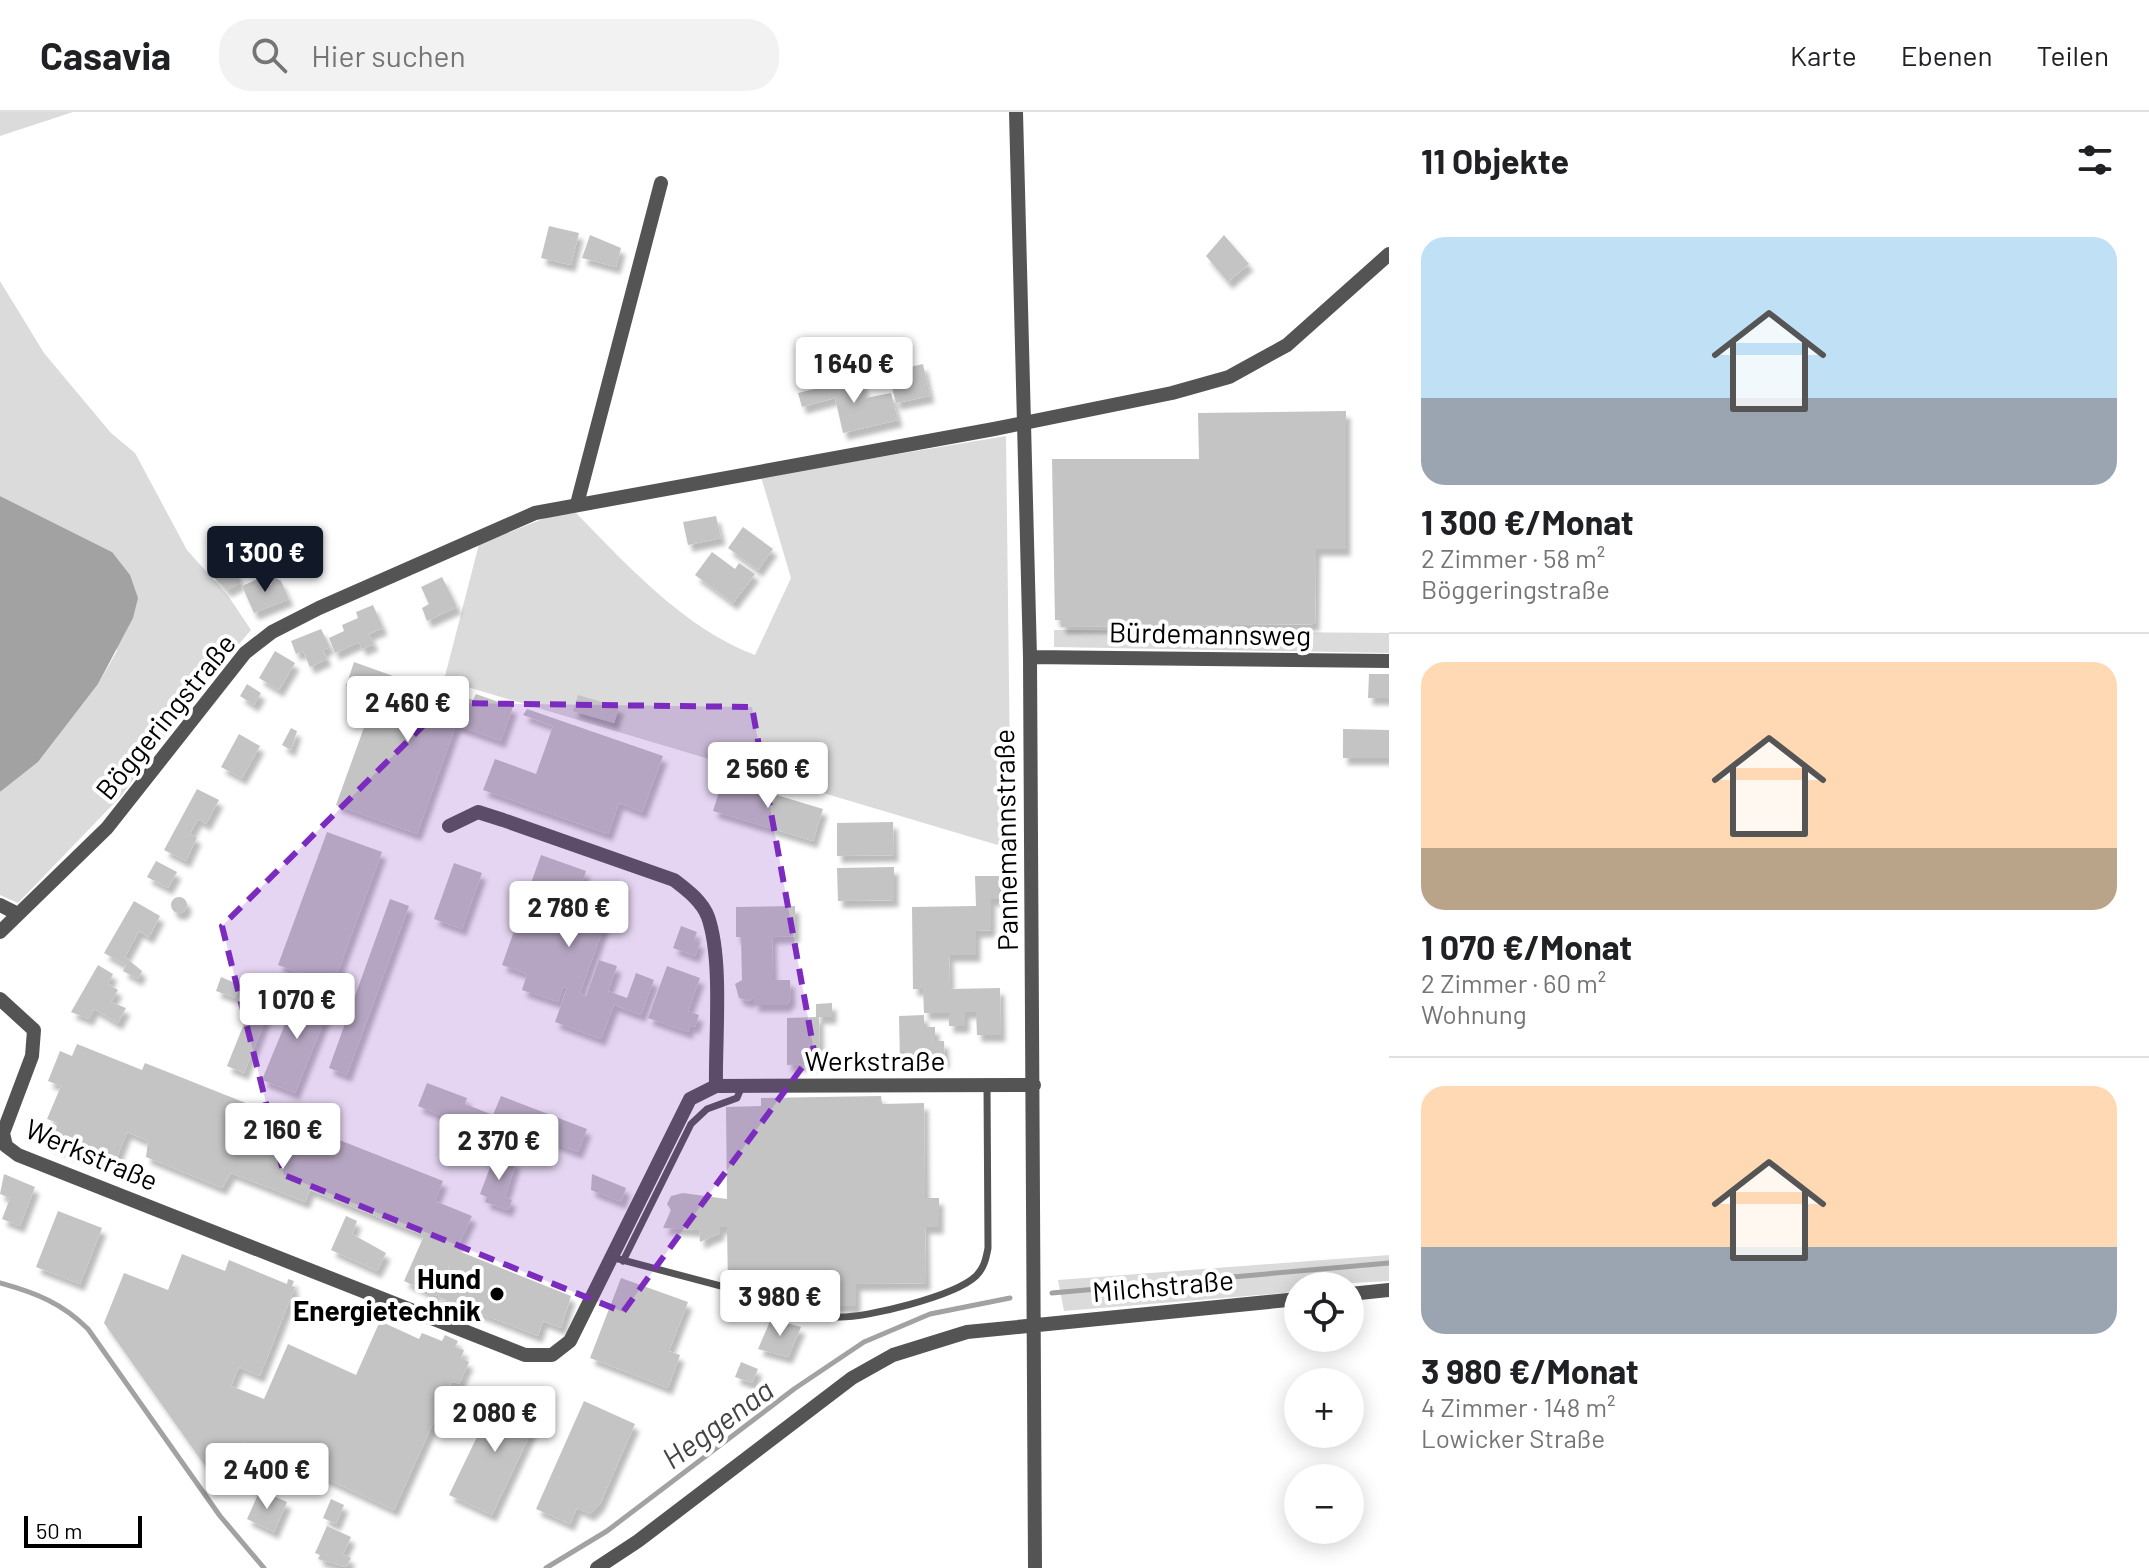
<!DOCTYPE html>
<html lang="de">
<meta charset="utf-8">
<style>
:root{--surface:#fff;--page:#f2f2f2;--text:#202124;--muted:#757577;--line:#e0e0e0;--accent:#111827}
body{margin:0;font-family:Barlow,sans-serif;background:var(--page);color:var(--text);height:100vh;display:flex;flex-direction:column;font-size:30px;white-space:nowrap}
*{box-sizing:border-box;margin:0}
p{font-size:26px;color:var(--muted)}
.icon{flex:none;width:44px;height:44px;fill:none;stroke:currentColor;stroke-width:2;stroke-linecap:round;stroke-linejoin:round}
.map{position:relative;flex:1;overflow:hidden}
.side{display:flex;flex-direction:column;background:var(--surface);width:760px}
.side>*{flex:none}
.fabs{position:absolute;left:1284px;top:1160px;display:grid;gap:16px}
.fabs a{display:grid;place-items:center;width:80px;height:80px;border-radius:50%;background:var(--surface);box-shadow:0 4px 20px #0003;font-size:40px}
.scale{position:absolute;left:24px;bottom:20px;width:118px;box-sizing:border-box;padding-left:8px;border:4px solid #000;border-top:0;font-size:22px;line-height:28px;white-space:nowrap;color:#000;-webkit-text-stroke:6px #fff;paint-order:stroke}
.price{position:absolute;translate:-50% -68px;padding:0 18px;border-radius:8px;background:#fff;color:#222;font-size:26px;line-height:52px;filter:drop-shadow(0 2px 4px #0008)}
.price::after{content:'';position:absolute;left:50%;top:48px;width:24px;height:18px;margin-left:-12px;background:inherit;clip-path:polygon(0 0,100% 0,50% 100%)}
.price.selected{background:var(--accent);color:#fff}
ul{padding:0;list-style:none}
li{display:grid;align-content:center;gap:16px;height:424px;padding:0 32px}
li+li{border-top:2px solid var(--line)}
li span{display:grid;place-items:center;height:248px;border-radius:24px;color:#555}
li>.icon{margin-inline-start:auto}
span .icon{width:144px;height:144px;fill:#fffc;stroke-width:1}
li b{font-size:34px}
h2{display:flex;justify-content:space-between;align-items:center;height:96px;padding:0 32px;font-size:34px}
header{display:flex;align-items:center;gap:48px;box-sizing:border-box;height:112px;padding:0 40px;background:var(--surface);border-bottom:2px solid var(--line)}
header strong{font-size:38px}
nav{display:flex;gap:44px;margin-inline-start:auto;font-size:28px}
.search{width:560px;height:72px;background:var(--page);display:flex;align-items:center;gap:20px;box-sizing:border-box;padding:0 28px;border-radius:32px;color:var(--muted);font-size:30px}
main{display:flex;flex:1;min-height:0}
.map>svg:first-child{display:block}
.green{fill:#dbdbdb}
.water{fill:#a2a2a2}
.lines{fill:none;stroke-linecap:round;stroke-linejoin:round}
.stream{stroke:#a2a2a2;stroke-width:5}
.building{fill:#c4c4c4;filter:url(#shadow)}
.service{stroke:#545454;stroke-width:7}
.minor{stroke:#545454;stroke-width:14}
.marked{fill:#7b2cbf;fill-opacity:0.2;stroke:#7b2cbf;stroke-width:6;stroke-dasharray:16 10;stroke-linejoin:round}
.poi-dot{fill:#000;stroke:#fff;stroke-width:3}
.labels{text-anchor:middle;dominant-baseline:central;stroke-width:8;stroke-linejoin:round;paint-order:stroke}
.street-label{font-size:28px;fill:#000;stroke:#fff}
.poi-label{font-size:28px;font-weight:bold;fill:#000;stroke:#fff;text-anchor:end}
.water-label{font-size:30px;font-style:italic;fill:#434343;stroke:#fff}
</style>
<header>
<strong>Casavia</strong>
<div class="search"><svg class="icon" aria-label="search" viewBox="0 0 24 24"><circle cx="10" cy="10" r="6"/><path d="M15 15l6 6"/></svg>Hier suchen</div>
<nav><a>Karte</a><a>Ebenen</a><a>Teilen</a></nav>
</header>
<main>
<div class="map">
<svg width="1389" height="1456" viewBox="0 0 1389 1456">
<defs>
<filter id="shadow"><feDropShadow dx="4.5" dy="7" stdDeviation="2" flood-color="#0004"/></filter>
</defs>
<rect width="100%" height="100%" fill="#fff"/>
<path class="green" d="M0 0H73L0 24Z
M0 169 44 241 111 321 135 341 187 438 229 485 251 518 201 576 121 684 18 791 0 783V680L38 650 98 572 117 539 112 440 0 384Z
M1006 324 1011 737 444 568 479 432 553 403 576 401C628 454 685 517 755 543L791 466 761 365Z
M1054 518 1389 521V541L1054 535Z
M1389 1143V1169L1298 1174V1179L1284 1181 1064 1199 1058 1168Z"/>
<path class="water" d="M0 384 112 440 130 463 138 486 133 506 98 572 38 650 0 680Z"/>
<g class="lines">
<path class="stream" d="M0 1171C36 1181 62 1191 88 1217L220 1404 264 1456
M1052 1181 1389 1151
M546 1456 607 1419 794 1277 864 1230 930 1202 1010 1186"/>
</g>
<path class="building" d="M549 114 579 121 571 153 541 146Z
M590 123 621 136 616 155 582 146Z
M1224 123 1249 152 1228 170 1206 144Z
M923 252 930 284 896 291 888 260Z
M861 266 866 286 891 281 898 308 843 321 835 286 802 295 798 281Z
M1346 299V437H1316L1315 512 1061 515V508H1055L1052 347H1199L1198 301Z
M716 404 721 426 688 433 683 410Z
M743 415 773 437 758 458 728 436Z
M712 440 735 457 739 451 755 462 733 491 695 463Z
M232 452 241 471 227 478 210 462Z
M274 465 281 469 289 487 254 501 242 474 260 466 264 476 271 473Z
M442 465 457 495 427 509 422 496 429 492 421 475Z
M373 493 383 516 369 522 374 532 362 537 359 530 335 541 329 526 344 519 342 513 358 506 356 500Z
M321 517 330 535 323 538 327 547 310 555 303 539 296 542 291 529Z
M275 539 295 551 279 578 259 566Z
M354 550 432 578 433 574 473 588 476 582 513 595 501 629 456 613 417 722 336 693 375 585 360 579 355 595 347 592 353 577 346 574Z
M1369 562H1389V586H1368Z
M247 572 261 581 254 593 240 584Z
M578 583 619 595 614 611 573 599Z
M527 597 663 644 642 700 619 691 608 722 483 678 495 647 536 662 553 614 523 603Z
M291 616 297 619 291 638 282 633Z
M1343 617 1389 618V646H1343Z
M239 622 260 634 242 666 221 655Z
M723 667 823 697 813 729 713 699Z
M197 677 219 688 206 712 198 707 194 714 190 722 197 725 186 749 164 738Z
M893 710 894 743 837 744V711Z
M327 720 382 740 333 873 278 853Z
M541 743 586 759 582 772 615 784 580 881 586 884 599 848 617 854 608 879 627 886 636 861 654 868 641 903 614 893 601 927 555 910 567 876 563 875 558 890 522 878 527 862 502 853Z
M156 749 177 760 168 776 147 765Z
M454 751 482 761 462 817 434 807Z
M894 755V788L838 789 837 756Z
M975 764H999V787H991V818L976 819V843H949L950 877 1000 876 1001 923H977L976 900H965V914H949V901H924L923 877H913L912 795 976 794Z
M171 793a8 8 0 1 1 16 0a8 8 0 1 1-16 0Z
M390 787 409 794 347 963 329 956Z
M134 789 160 804 149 825 139 819 125 845 142 859 138 867 123 859 126 853 104 841Z
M795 794V824L772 825 773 868H790L791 887 786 893H754V885L749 889 739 886 735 872 742 868 741 825H736V795Z
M681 814 697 820 694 828 700 830 695 844 673 836Z
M98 853 113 862 108 872 118 878 111 890 126 896 118 911 94 897 89 907 71 900Z
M667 854 700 866 688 899 699 903 695 915 690 913 688 920 648 906Z
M264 862 281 869 244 961 227 954Z
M221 865 240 873 235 886 216 879Z
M300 876 332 889 295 981 262 968Z
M832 891V905H819L820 952 787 953V906L816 905V892Z
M924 903V915H935V929H944L945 949 900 950 899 904Z
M77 932 142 958 145 951 443 1069 435 1089 472 1104 456 1138 571 1184 561 1216 543 1209 538 1224 438 1185 451 1150 436 1184 404 1169 423 1126 421 1122 310 1078 305 1090 231 1061 222 1076 146 1045 148 1029 127 1020 114 1053 106 1049 104 1054 50 1033 58 1011 47 1007 61 974 48 969 60 939 72 944Z
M427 971 467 986 465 992 493 1003 501 984 587 1017 578 1040 496 1009 491 1023 418 994Z
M881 984 882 992 924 991 925 1086H939V1115H925L926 1171 856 1172V1194H827V1173L728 1174 727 1115H720V1121L700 1130 699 1118 663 1116 671 1098 667 1092 671 1084 683 1081 727 1087 726 995 761 994V986Z
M495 1042 516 1050 505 1085 512 1088 508 1098 485 1090 487 1085 480 1082Z
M4 1062 35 1075 20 1114 2 1107 10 1086 0 1082Z
M592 1062 626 1076 621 1090 591 1078Z
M58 1099 102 1116 80 1172 36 1155Z
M346 1104 357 1109 352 1122 386 1141 377 1159 331 1138Z
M182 1142 225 1159 229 1148 287 1172 288 1167 294 1169 292 1174 295 1175 260 1264 239 1255 231 1274 264 1287 288 1232 356 1263 380 1209 419 1227 422 1221 442 1229 445 1223 458 1229 455 1235 464 1238 461 1246 469 1250 459 1272 452 1269 394 1398 244 1329 226 1370 213 1365 104 1211 124 1161 168 1178Z
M621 1166 688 1190 669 1239 680 1243 668 1276 590 1246Z
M771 1207 801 1215 788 1245 758 1237Z
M741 1250 758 1257 752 1271 735 1265Z
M498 1281 540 1301 492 1403 449 1383Z
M584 1289 635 1312 600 1392 590 1402 577 1396 570 1412 536 1397Z
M260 1378 287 1390 274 1420 247 1407Z
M331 1387 344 1393 336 1412 323 1406Z
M327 1414 351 1425 343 1442 351 1446 346 1455 318 1447 320 1443 315 1441Z"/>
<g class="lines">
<path class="service" d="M611 1145 838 1205C867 1206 955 1184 976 1164 984 1156 986 1147 988 1136L987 974
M623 1149 691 1012 707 997 737 986 742 974"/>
<path class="minor" d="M1016 0 1030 545 1035 1456
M577 392 661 71
M1030 545 1389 549
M0 793 18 802
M0 820 107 716 245 541 272 520 319 496 535 401 994 317 1172 281 1229 265 1287 233 1389 142
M0 887 34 918 32 944 3 1021 6 1034 18 1043 525 1243H552L570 1229 690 987 716 974C715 927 723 848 708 805 702 789 687 778 674 768L503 708 478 700 449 714
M716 974 1034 973
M1350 1182 1389 1178
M597 1456 638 1429 852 1266 893 1243 967 1220 1298 1187"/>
</g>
<path class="marked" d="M446 591 752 595 814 939 623 1200 284 1063 222 814Z"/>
<circle class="poi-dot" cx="497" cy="1182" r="8"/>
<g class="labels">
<g class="street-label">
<text transform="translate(1210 521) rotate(1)">Bürdemannsweg</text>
<text transform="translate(165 604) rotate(-51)">Böggeringstraße</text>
<text transform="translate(1005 728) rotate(-91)">Pannemannstraße</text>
<text x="875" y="948">Werkstraße</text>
<text transform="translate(92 1042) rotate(23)">Werkstraße</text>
<text transform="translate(1163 1173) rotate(-5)">Milchstraße</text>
</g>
<g class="poi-label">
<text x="481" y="1166">Hund<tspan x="481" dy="32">Energietechnik</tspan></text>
</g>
<g class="water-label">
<text transform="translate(717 1311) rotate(-36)">Heggenaa</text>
</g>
</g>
</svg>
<div class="fabs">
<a><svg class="icon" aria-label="locate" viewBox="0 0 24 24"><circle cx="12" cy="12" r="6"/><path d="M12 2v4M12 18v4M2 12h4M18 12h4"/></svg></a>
<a>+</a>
<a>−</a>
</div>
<div class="scale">50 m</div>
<b class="price" style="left:854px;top:293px">1 640 €</b>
<b class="price selected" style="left:265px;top:482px">1 300 €</b>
<b class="price" style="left:408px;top:632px">2 460 €</b>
<b class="price" style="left:768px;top:698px">2 560 €</b>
<b class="price" style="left:569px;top:837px">2 780 €</b>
<b class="price" style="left:297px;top:929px">1 070 €</b>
<b class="price" style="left:283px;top:1059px">2 160 €</b>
<b class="price" style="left:499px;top:1070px">2 370 €</b>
<b class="price" style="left:780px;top:1226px">3 980 €</b>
<b class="price" style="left:495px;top:1342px">2 080 €</b>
<b class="price" style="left:267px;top:1399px">2 400 €</b>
</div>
<section class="side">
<h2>11 Objekte<svg class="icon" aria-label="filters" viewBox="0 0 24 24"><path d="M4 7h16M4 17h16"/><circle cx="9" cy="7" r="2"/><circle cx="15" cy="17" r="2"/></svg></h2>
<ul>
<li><span style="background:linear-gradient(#bfe0f5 65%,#9aa5b1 0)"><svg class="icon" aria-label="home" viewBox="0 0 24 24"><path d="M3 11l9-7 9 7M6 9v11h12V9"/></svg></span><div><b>1 300 €/Monat</b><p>2 Zimmer · 58 m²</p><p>Böggeringstraße</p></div></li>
<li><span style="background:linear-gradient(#ffd9b3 75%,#b9a48a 0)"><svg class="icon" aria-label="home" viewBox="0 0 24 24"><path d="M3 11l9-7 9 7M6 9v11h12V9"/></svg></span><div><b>1 070 €/Monat</b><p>2 Zimmer · 60 m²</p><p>Wohnung</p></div></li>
<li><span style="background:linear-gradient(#ffd9b3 65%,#9aa5b1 0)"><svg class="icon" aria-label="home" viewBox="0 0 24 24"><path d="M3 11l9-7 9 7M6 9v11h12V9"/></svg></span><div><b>3 980 €/Monat</b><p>4 Zimmer · 148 m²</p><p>Lowicker Straße</p></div></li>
</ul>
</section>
</main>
